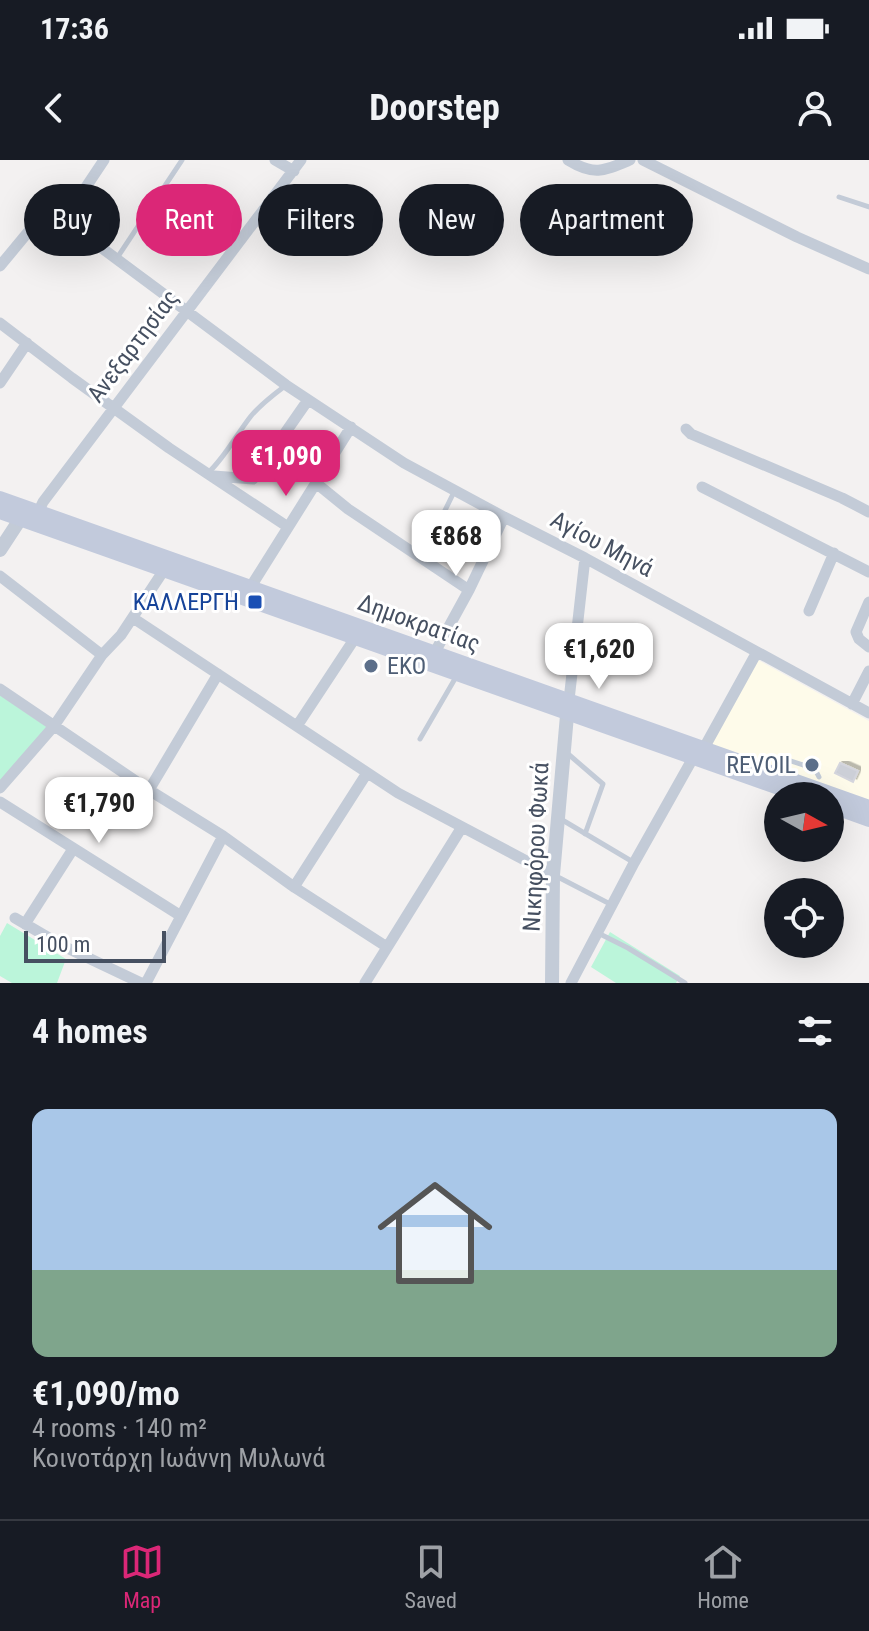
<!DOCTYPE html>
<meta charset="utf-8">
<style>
:root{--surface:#171b24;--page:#20242c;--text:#f1f3f6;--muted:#9ea1a6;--line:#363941;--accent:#db2777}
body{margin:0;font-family:"Roboto Condensed",sans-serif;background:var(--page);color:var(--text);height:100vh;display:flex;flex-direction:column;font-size:30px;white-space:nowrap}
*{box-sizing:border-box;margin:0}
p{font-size:26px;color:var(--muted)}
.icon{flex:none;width:44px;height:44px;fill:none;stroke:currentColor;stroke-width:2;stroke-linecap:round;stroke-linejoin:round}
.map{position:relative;height:823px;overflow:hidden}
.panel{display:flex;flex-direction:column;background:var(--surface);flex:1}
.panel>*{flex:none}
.hud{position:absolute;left:24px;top:24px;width:822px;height:72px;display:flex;gap:16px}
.needle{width:52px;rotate:98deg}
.buttons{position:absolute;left:764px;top:622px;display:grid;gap:16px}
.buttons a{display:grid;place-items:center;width:80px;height:80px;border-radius:50%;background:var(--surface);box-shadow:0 8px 32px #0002;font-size:40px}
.scale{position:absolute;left:24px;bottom:20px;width:142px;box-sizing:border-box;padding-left:8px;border:4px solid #465061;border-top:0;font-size:22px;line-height:28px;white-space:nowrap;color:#465061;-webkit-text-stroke:6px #fff;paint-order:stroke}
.price{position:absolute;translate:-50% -68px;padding:0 18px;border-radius:16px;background:#fff;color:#222;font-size:26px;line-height:52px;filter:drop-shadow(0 2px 4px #0008)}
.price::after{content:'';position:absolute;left:50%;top:48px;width:24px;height:18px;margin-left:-12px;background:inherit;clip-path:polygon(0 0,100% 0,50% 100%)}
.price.current{background:var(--accent);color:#fff}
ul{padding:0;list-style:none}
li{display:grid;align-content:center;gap:16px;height:424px;padding:0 32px}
li span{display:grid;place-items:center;height:248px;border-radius:16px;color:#555}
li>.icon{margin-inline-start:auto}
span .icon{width:144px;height:144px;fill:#fffc;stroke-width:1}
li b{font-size:34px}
h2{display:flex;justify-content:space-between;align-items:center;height:96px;padding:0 32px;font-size:34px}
.chip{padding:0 28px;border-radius:36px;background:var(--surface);box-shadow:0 8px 32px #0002;font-size:28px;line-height:72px}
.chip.current{background:var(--accent);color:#fff}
.status{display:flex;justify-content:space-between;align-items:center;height:56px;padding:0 40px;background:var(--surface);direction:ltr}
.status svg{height:22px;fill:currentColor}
header{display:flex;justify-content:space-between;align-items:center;height:104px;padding:0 32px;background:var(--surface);font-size:36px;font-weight:700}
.tabs{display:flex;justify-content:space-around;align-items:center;height:112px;border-top:2px solid var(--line);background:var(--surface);font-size:22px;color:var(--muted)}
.tabs a{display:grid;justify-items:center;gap:4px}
.tabs .current{color:var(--accent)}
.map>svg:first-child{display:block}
.commercial{fill:#fefbea}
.green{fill:#bbf5da}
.building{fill:#cccfd7;stroke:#d4d5dd;stroke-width:2;filter:url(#shadow)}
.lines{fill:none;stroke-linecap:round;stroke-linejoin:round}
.service{stroke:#c3cbd7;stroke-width:5}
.minor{stroke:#c3cbd7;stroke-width:11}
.tertiary{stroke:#c3cbd7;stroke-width:14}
.secondary{stroke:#c2cadc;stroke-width:14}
.transit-dot{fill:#1a4fb4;stroke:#fff;stroke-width:3}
.service-dot{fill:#5c6f8a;stroke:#fff;stroke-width:3}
.labels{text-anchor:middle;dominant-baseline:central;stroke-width:6;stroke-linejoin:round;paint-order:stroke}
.street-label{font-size:24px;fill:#465061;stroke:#fff}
.transit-label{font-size:24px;fill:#164399;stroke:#fff;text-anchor:end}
.service-label{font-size:24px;fill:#4e5e75;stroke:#fff;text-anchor:start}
</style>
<div class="status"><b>17:36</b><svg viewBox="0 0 49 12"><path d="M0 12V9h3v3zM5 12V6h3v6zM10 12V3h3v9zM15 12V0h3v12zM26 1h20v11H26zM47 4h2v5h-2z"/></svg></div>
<header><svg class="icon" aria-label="back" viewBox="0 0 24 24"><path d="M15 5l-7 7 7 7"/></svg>Doorstep<svg class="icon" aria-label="person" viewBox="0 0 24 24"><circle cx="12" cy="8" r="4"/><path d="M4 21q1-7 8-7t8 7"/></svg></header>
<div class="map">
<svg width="869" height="823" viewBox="0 0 869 823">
<defs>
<filter id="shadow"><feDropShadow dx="3.5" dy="-3.5" stdDeviation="0" flood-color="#0004"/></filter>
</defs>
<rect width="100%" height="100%" fill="#f3f1f1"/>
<path class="commercial" d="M758 500 869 561V643L710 586Z"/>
<path class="green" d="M0 535 47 567 0 621Z
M7 763 66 799 57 823H12L0 816V776Z
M610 772 680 816 676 823H616L591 807Z"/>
<path class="building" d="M840 603 858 611 853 622 835 613Z"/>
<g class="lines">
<path class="service" d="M839 37 869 47
M117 98 182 0
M208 313C226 296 236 275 251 256 261 244 273 235 285 226
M419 397 429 383 454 332
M420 579 456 517
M567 593 603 624 585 674
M779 606 791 601 815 609 819 617
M559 658 633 702
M554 715 612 745
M598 773 628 788 685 823"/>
<path class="minor" d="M275 0 294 11
M568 0C594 16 604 11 630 0
M643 0 797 77 869 109
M64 60 104 0
M0 106 48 48 286 225 404 303 504 357 585 398 869 553
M0 163 72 218 169 288 288 367
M0 223 27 183
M686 269 691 274 842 338 869 352
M214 316 253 319 308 240
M316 323 348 349 469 430
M702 327 869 412
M35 359 43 342 301 0
M0 416 102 495
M250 428 351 267
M869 442 856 472 859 479 869 487
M809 451 834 393
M133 458 398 633 553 715
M435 492 469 430 504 357
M0 529 149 630 223 676 294 727 387 787
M569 540 585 398
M852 544 869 511
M297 566 355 478
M704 588 757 492
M0 628 54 566 102 495 121 475 164 410
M149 630 218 514
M0 642 181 756
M294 727 367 613
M15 758 61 785 141 823
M25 764 73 689
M146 823 223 676
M365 823 462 667
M571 823 634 703 693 598"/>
<path class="tertiary" d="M0 390 17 364 23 347
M552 823 553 715 568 544"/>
<path class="secondary" d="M0 338 869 647
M0 352 801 636
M830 646 869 660"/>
</g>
<rect class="transit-dot" x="247" y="434" width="16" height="16" rx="4"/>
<g class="service-dot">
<circle cx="371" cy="506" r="8"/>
<circle cx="812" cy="605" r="8"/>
</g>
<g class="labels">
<g class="street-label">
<text transform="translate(133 186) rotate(-53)">Ανεξαρτησίας</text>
<text transform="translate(602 384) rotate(28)">Αγίου Μηνά</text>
<text transform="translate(419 463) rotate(20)">Δημοκρατίας</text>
<text transform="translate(536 687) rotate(-87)">Νικηφόρου Φωκά</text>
</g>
<g class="transit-label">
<text x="239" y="442">ΚΑΛΛΕΡΓΗ</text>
</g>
<g class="service-label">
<text x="387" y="506">EKO</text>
<text x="796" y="605" text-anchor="end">REVOIL</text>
</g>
</g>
</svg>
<div class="buttons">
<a><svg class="needle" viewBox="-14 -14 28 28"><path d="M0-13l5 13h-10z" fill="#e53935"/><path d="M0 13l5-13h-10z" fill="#9ea1a6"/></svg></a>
<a><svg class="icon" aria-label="locate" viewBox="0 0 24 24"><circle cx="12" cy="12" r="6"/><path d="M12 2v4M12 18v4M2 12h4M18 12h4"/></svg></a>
</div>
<div class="scale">100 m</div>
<b class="price current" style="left:286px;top:338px">€1,090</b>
<b class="price" style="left:456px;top:418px">€868</b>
<b class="price" style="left:599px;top:531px">€1,620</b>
<b class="price" style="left:99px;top:685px">€1,790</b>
<div class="hud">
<a class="chip">Buy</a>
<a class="chip current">Rent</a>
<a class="chip">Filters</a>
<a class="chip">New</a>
<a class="chip">Apartment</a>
</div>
</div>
<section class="panel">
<h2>4 homes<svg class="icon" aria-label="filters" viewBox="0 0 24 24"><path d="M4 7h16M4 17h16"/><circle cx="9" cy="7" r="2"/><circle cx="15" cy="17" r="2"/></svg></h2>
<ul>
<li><span style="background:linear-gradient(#a9c7e8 65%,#7fa58c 0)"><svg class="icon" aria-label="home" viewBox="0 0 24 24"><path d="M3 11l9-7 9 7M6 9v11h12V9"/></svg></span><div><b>€1,090/mo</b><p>4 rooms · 140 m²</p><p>Κοινοτάρχη Ιωάννη Μυλωνά</p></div></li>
</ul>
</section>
<nav class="tabs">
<a class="current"><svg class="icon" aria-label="map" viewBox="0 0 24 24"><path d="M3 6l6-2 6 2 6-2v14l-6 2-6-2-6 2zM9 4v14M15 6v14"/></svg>Map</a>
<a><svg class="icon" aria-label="saved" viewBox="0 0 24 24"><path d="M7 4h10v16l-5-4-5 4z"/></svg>Saved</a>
<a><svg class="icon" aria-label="home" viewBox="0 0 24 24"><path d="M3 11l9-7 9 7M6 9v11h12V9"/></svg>Home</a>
</nav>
